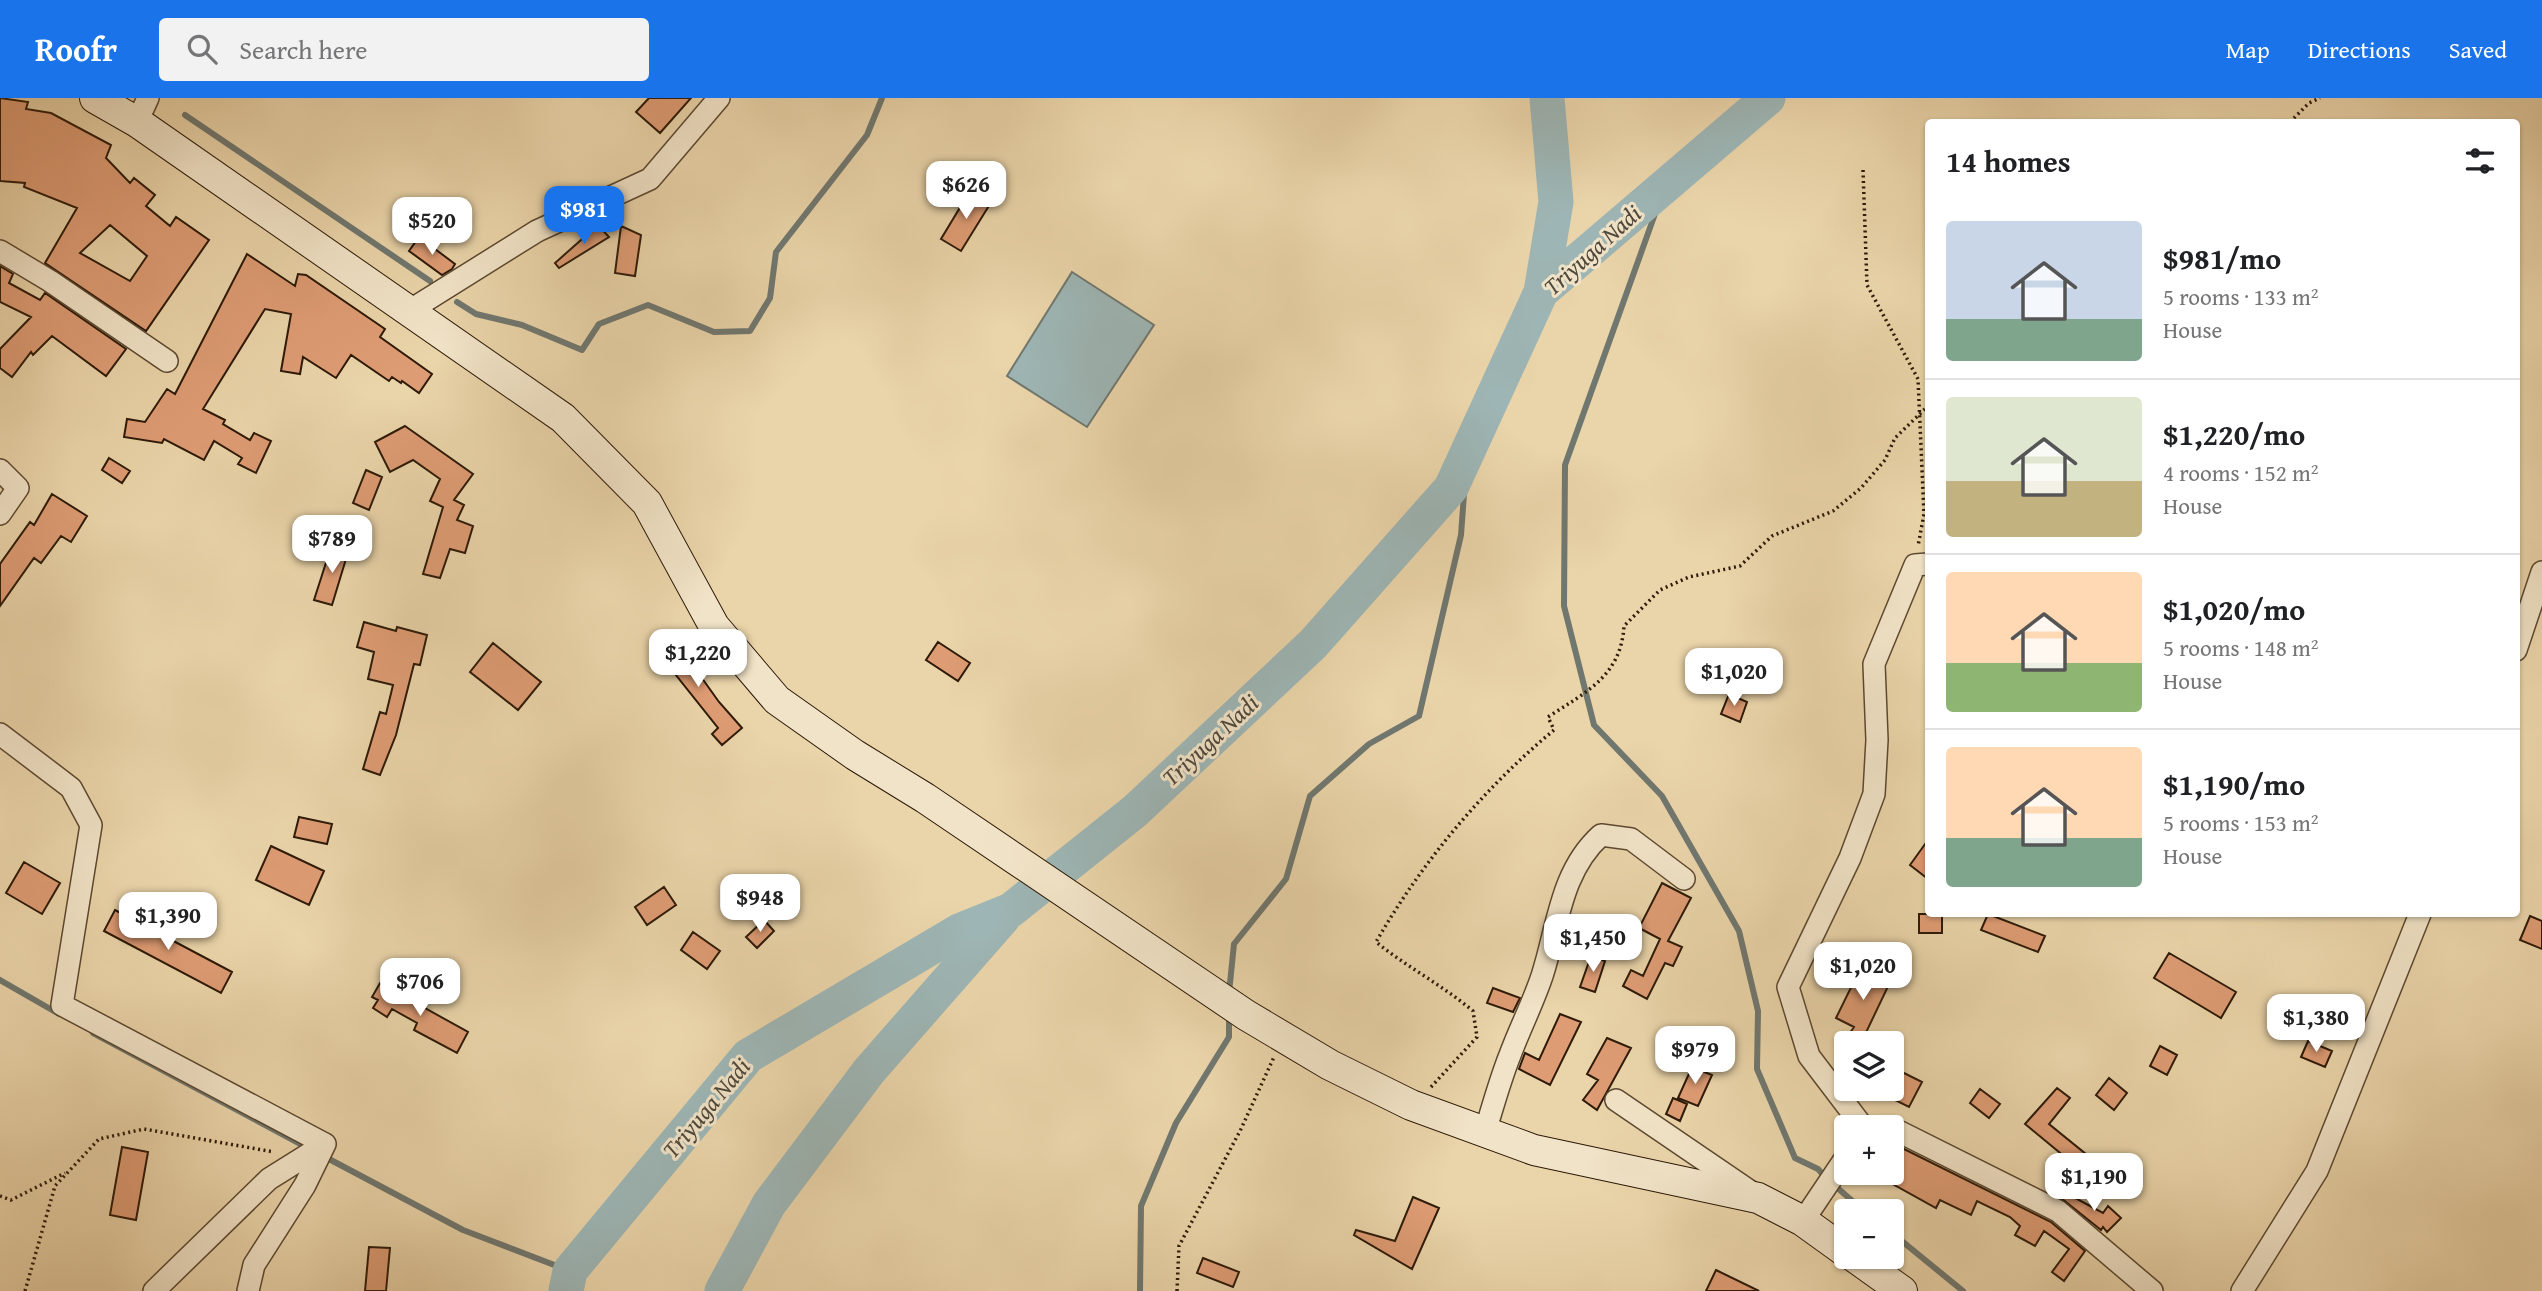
<!DOCTYPE html>
<meta charset="utf-8">
<style>
:root{--surface:#fff;--page:#f2f2f2;--text:#202124;--muted:#757577;--line:#e0e0e0;--accent:#1a73e8}
body{margin:0;font-family:"Gentium Book Plus",serif;background:var(--page);color:var(--text);height:100vh;display:flex;flex-direction:column;font-size:26px;white-space:nowrap}
*{box-sizing:border-box;margin:0}
p{font-size:23px;color:var(--muted)}
.icon{flex:none;width:38px;height:38px;fill:none;stroke:currentColor;stroke-width:2;stroke-linecap:round;stroke-linejoin:round}
.map{position:relative;flex:1;overflow:hidden}
.sheet{position:absolute;left:1925px;top:21px;width:595px;height:798px;display:flex;flex-direction:column;background:var(--surface);border-radius:7px;box-shadow:0 2px 5px #0004}
.sheet>*{flex:none}
.tools{position:absolute;left:1834px;top:933px;display:grid;gap:14px}
.tools a{display:grid;place-items:center;width:70px;height:70px;border-radius:7px;background:var(--surface);box-shadow:0 2px 5px #0004;font-size:35px}
.price{position:absolute;translate:-50% -60px;padding:0 16px;border-radius:14px;background:#fff;color:#222;font-size:23px;line-height:46px;filter:drop-shadow(0 2px 4px #0008)}
.price::after{content:'';position:absolute;left:50%;top:42px;width:21px;height:16px;margin-left:-10px;background:inherit;clip-path:polygon(0 0,100% 0,50% 100%)}
.price.current{background:var(--accent);color:#fff}
ul{padding:0;list-style:none}
li{display:flex;align-items:center;gap:21px;height:175px;padding:0 21px}
li+li{border-top:2px solid var(--line)}
li span{display:grid;place-items:center;flex:none;width:196px;height:140px;border-radius:7px;color:#555}
li>.icon{margin-inline-start:auto}
span .icon{width:84px;height:84px;fill:#fffc;stroke-width:1}
li b{font-size:30px}
h2{display:flex;justify-content:space-between;align-items:center;height:84px;padding:0 21px;font-size:30px}
header{display:flex;align-items:center;gap:42px;box-sizing:border-box;height:98px;padding:0 35px;background:var(--accent);color:#fff}
header strong{font-size:33px}
nav{display:flex;gap:38px;margin-inline-start:auto;font-size:24px}
.search{width:490px;height:63px;background:var(--page);display:flex;align-items:center;gap:18px;box-sizing:border-box;padding:0 24px;border-radius:7px;color:var(--muted);font-size:26px}
.map>svg:first-child{display:block}
.water{fill:#9db5b4;stroke:#70776f;stroke-width:2}
.lines{fill:none;stroke-linecap:round;stroke-linejoin:round}
.stream{stroke:#70776f;stroke-width:6}
.river{stroke:#9db5b4;stroke-width:35}
.building{fill:#de9c74;stroke:#2d1a08;stroke-width:2;fill-rule:evenodd}
.minor-casing{stroke:#5c4830;stroke-width:24}
.secondary-casing{stroke:#2d1a08;stroke-width:32}
.path{stroke:#2d1a08;stroke-width:3.5;stroke-dasharray:2 3.5;stroke-linecap:butt}
.minor{stroke:#f1e3c7;stroke-width:21}
.secondary{stroke:#f1e3c7;stroke-width:30}
.labels{text-anchor:middle;dominant-baseline:central;stroke-width:6;stroke-linejoin:round;paint-order:stroke}
.water-label{font-size:24px;font-style:italic;fill:#4f483c;stroke:#f1e3c7}
</style>
<header>
<strong>Roofr</strong>
<div class="search"><svg class="icon" aria-label="search" viewBox="0 0 24 24"><circle cx="10" cy="10" r="6"/><path d="M15 15l6 6"/></svg>Search here</div>
<nav><a>Map</a><a>Directions</a><a>Saved</a></nav>
</header>
<div class="map">
<svg width="2542" height="1193" viewBox="0 0 2542 1193">
<rect width="100%" height="100%" fill="#ead4a9"/>
<filter id="stains"><feTurbulence type="fractalNoise" baseFrequency=".00286" numOctaves="4"/><feColorMatrix values="0 0 0 0 .2 0 0 0 0 .09 0 0 0 0 .02 0 0 0 .5 -.17"/></filter>
<radialGradient id="worn" r=".72"><stop offset=".6" stop-color="#630" stop-opacity="0"/><stop offset="1" stop-color="#630" stop-opacity=".3"/></radialGradient>
<path class="water" d="M1072 174 1154 227 1087 329 1007 278Z"/>
<g class="lines">
<path class="stream" d="M185 17 430 183
M1665 88 1565 367 1564 508 1594 627 1662 698 1739 833 1758 913 1757 971 1795 1060 1818 1071 1826 1080
M457 204 476 216 522 227 582 252 599 226 648 207 714 234 750 233 770 200 776 154 867 37 882 0
M0 882 59 916
M1229 895 1234 846 1286 781 1310 698 1369 646 1419 618 1461 437 1467 355
M93 935 308 1050
M329 1061 463 1132 570 1173
M1834 1087 1864 1113
M1892 1135 1963 1193
M1140 1193 1141 1108 1176 1025 1229 939V916"/>
<path class="river" d="M1541 194 1556 104 1547 0
M566 1193 570 1173 748 958 959 833 1011 812 1135 713 1313 546 1451 390 1541 194 1768 0
M722 1193 769 1106 869 973 1003 820"/>
</g>
<path class="building" d="M0 0 28 4 26 11 51 15 111 47 106 60 130 85 134 80 155 97 146 108 170 128 176 119 209 142 146 233 45 165 77 110 24 89 25 85 0 83ZM110 127 147 158 130 183 80 155Z
M649 0H691L660 35 636 14Z
M970 93 990 106 961 153 941 141Z
M598 127 609 139 559 170 555 165Z
M621 128 641 137 635 178 615 175Z
M419 139 455 166 452 171 442 177 409 153Z
M247 156 295 188 298 176 306 177 385 231 380 239 432 276 419 295 402 283 401 285 392 279 389 283 351 257 336 280 303 259 300 276 281 273 291 216 265 211 203 311 225 322 223 326 250 342 254 335 271 343 256 375 238 366 242 360 214 343 204 362 164 341 162 345 124 339 127 321 145 324 167 291 175 296Z
M0 168 13 176 9 185 40 202 45 195 126 251 106 278 52 238 33 257 31 254 12 279 0 270V251L31 219 0 204Z
M405 328 473 376 454 402 464 407 457 422 473 428 465 455 450 451 440 480 423 476 443 409 430 403 440 381 413 362 390 374 375 344Z
M109 360 130 373 122 385 102 372Z
M366 372 382 379 369 412 353 405Z
M52 396 87 418 71 444 61 438 41 465 34 460 0 508V466L30 424 34 427Z
M332 446 349 451 332 507 314 502Z
M364 524 396 533 397 529 427 537 420 567 414 566 396 637 380 677 363 671 380 614 386 616 393 587 368 581 374 554 357 549Z
M668 536 687 563 689 562 719 604 742 630 722 647 712 636 718 630 652 547Z
M938 544 970 565 958 583 926 562Z
M493 545 541 584 518 612 470 574Z
M1729 596 1747 604 1740 624 1721 616Z
M299 719 332 726 327 746 294 739Z
M1928 742V781L1910 767Z
M271 748 324 773 309 807 256 782Z
M24 764 60 785 42 816 6 795Z
M1662 785 1691 800 1668 843 1682 849 1673 868 1665 865 1647 901 1623 888 1631 872 1643 878 1660 841 1639 830Z
M664 789 676 807 647 827 635 809Z
M115 812 232 874 221 895 104 833Z
M1919 816H1942V835H1919Z
M1988 816 2045 838 2038 854 1981 832Z
M2530 818 2542 823V851L2520 842Z
M764 822 774 833 757 850 746 839Z
M693 834 720 853 707 871 681 852Z
M2169 855 2236 894 2221 920 2154 880Z
M1591 858 1605 863 1595 894 1580 889Z
M1863 865 1892 880 1861 945H1843L1854 929 1836 920Z
M380 885 468 934 457 955 414 932 417 925 392 911 387 919 373 910 378 902 372 899Z
M1493 890 1520 900 1513 914 1487 905Z
M1560 916 1581 924 1550 987 1519 971 1525 955 1539 962Z
M1607 940 1631 950 1597 1012 1583 1002 1598 982 1587 976Z
M2308 943 2332 953 2325 969 2301 959Z
M2160 948 2177 957 2167 977 2150 968Z
M1692 969 1712 977 1698 1008 1678 1000Z
M1902 974 1922 984 1909 1009 1889 999Z
M2109 980 2127 995 2114 1012 2096 997Z
M2057 990 2070 1000 2049 1026 2092 1061 2082 1073 2025 1026Z
M1980 991 2000 1006 1989 1020 1970 1005Z
M1673 1000 1687 1006 1680 1023 1666 1016Z
M122 1049 148 1054 136 1122 110 1117Z
M1900 1049 2051 1124 2085 1153 2064 1183 2052 1174 2069 1151 2044 1133 2035 1148 2015 1137 2020 1128 2010 1119 1977 1103 1971 1117 1940 1102 1936 1110 1871 1074H1892Z
M2066 1095 2103 1115 2108 1108 2121 1120 2107 1134 2103 1129 2101 1132 2061 1100Z
M1413 1099 1439 1110 1412 1171 1354 1137 1356 1132 1395 1143Z
M369 1149 390 1150 386 1193H365Z
M1203 1160 1239 1174 1233 1189 1197 1175Z
M1716 1172 1759 1193H1706Z"/>
<g class="lines">
<defs>
<path id="minor" d="M137 24 148 0
M0 153 50 183 167 263
M409 213 537 133 650 81 719 0
M0 372 18 390 0 416
M2516 552 2542 474
M0 636 71 690 91 727 62 907 325 1046
M1616 1002 1751 1094
M1863 1029 1809 958 1788 889 1850 760 1874 696 1877 642 1874 566 1915 467 1928 466
M1892 1030 2058 1113 2152 1193
M1485 1034C1493 1008 1500 982 1510 957 1520 930 1533 905 1542 878 1558 829 1560 774 1601 737L1631 741 1684 781
M1803 1123 1846 1059
M154 1193 269 1081 325 1046
M248 1193 254 1167 305 1087 325 1046
M2242 1193 2317 1073 2420 816"/>
<path id="secondary" d="M95 0 137 24 563 320 647 405 714 528 777 602 855 657 925 700 1246 917 1330 967 1411 1007 1534 1052 1758 1100 1803 1123 1846 1154
M1853 1158 1902 1193"/>
</defs>
<use href="#minor" class="minor-casing"/>
<use href="#secondary" class="secondary-casing"/>
<path class="path" d="M2290 24 2309 5 2320 0
M1863 72 1867 187 1918 281 1924 416 1918 448
M1431 989 1477 939 1473 913C1442 887 1407 869 1376 844 1422 764 1483 691 1554 632L1548 619C1586 594 1621 578 1624 528L1660 492 1689 479 1740 468 1772 438 1833 413 1861 390 1885 362 1895 340 1928 308
M0 1098 11 1102 65 1075
M25 1193 55 1088 99 1041 144 1031 274 1054
M1177 1193 1179 1148 1241 1031 1274 959"/>
<use href="#minor" class="minor"/>
<use href="#secondary" class="secondary"/>
</g>
<g class="labels">
<g class="water-label">
<text transform="translate(1592 152) rotate(-42)">Triyuga Nadi</text>
<text transform="translate(1210 642) rotate(-43)">Triyuga Nadi</text>
<text transform="translate(706 1010) rotate(-50)">Triyuga Nadi</text>
</g>
</g>
<rect width="100%" height="100%" filter="url(#stains)"/>
<rect width="100%" height="100%" fill="url(#worn)"/>
</svg>
<div class="tools">
<a><svg class="icon" aria-label="layers" viewBox="0 0 24 24"><path d="M12 4l9 5-9 5-9-5zM3 14l9 5 9-5"/></svg></a>
<a>+</a>
<a>−</a>
</div>
<b class="price" style="left:966px;top:123px">$626</b>
<b class="price current" style="left:584px;top:148px">$981</b>
<b class="price" style="left:432px;top:159px">$520</b>
<b class="price" style="left:332px;top:477px">$789</b>
<b class="price" style="left:698px;top:591px">$1,220</b>
<b class="price" style="left:1734px;top:610px">$1,020</b>
<b class="price" style="left:760px;top:836px">$948</b>
<b class="price" style="left:168px;top:854px">$1,390</b>
<b class="price" style="left:1593px;top:876px">$1,450</b>
<b class="price" style="left:1863px;top:904px">$1,020</b>
<b class="price" style="left:420px;top:920px">$706</b>
<b class="price" style="left:2316px;top:956px">$1,380</b>
<b class="price" style="left:1695px;top:988px">$979</b>
<b class="price" style="left:2094px;top:1115px">$1,190</b>
<section class="sheet">
<h2>14 homes<svg class="icon" aria-label="filters" viewBox="0 0 24 24"><path d="M4 7h16M4 17h16"/><circle cx="9" cy="7" r="2"/><circle cx="15" cy="17" r="2"/></svg></h2>
<ul>
<li><span style="background:linear-gradient(#c9d6e8 70%,#7fa58c 0)"><svg class="icon" aria-label="home" viewBox="0 0 24 24"><path d="M3 11l9-7 9 7M6 9v11h12V9"/></svg></span><div><b>$981/mo</b><p>5 rooms · 133 m²</p><p>House</p></div></li>
<li><span style="background:linear-gradient(#dfe7d0 60%,#c2b280 0)"><svg class="icon" aria-label="home" viewBox="0 0 24 24"><path d="M3 11l9-7 9 7M6 9v11h12V9"/></svg></span><div><b>$1,220/mo</b><p>4 rooms · 152 m²</p><p>House</p></div></li>
<li><span style="background:linear-gradient(#ffd9b3 65%,#8fb573 0)"><svg class="icon" aria-label="home" viewBox="0 0 24 24"><path d="M3 11l9-7 9 7M6 9v11h12V9"/></svg></span><div><b>$1,020/mo</b><p>5 rooms · 148 m²</p><p>House</p></div></li>
<li><span style="background:linear-gradient(#ffd9b3 65%,#7fa58c 0)"><svg class="icon" aria-label="home" viewBox="0 0 24 24"><path d="M3 11l9-7 9 7M6 9v11h12V9"/></svg></span><div><b>$1,190/mo</b><p>5 rooms · 153 m²</p><p>House</p></div></li>
</ul>
</section>
</div>
